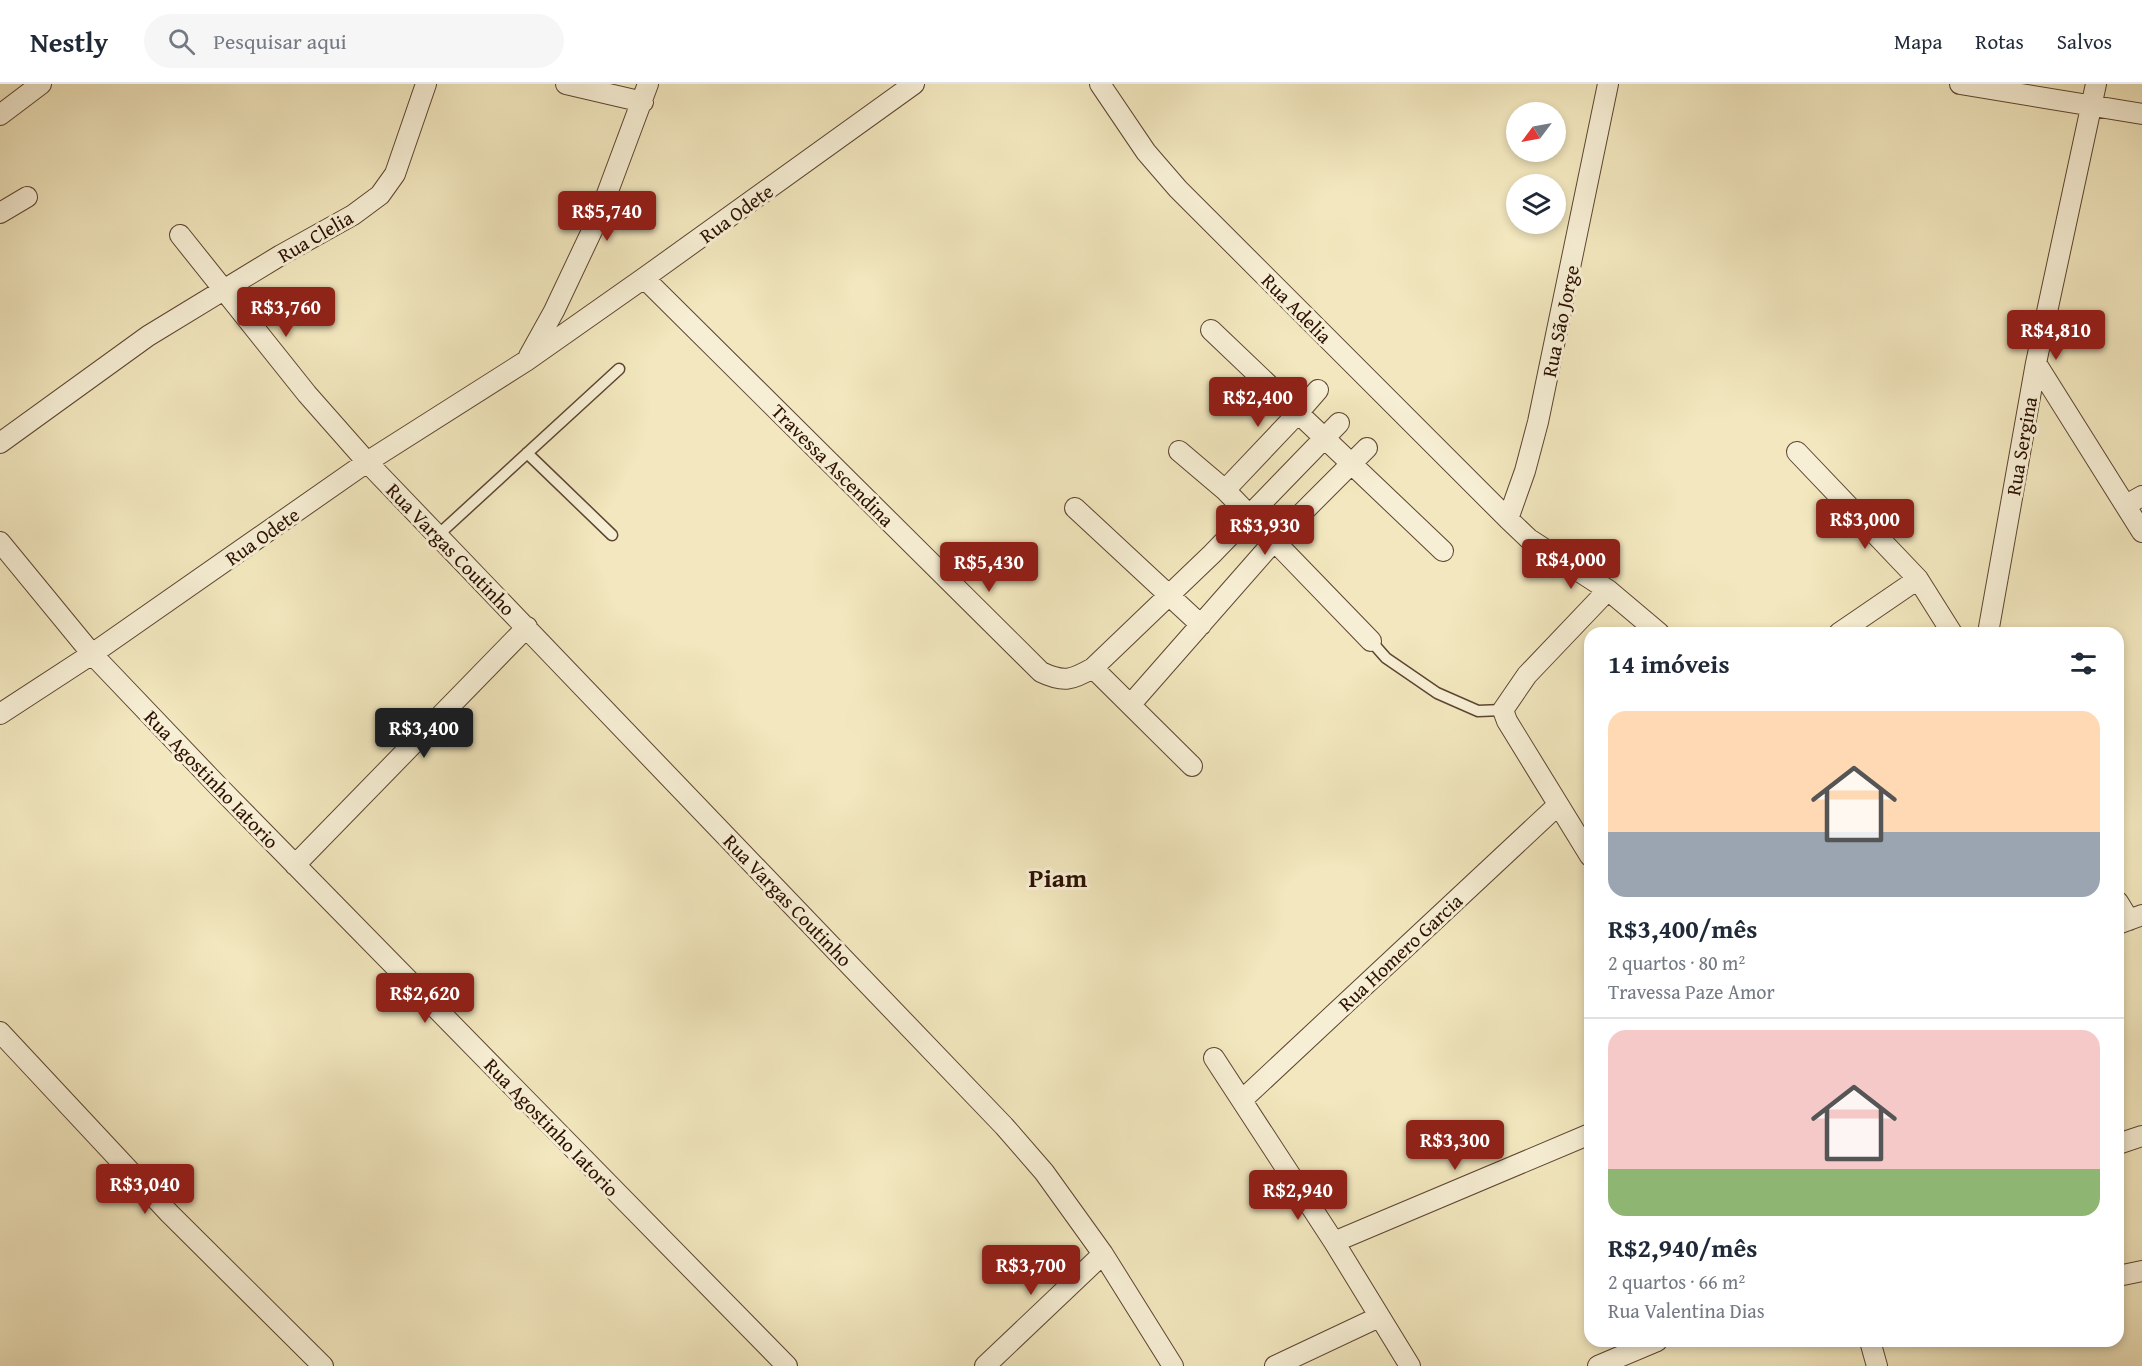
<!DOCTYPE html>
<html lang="pt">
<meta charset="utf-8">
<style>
:root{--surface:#fff;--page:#f6f6f7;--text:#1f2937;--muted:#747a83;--line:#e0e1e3;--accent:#8f2418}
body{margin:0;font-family:"Gentium Book Plus",serif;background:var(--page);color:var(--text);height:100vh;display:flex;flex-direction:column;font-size:22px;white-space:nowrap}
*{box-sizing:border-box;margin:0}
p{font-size:20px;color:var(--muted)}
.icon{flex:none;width:33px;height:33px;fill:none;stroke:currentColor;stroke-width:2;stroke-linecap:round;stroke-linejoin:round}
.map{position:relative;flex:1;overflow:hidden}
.side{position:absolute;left:1584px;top:543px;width:540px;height:720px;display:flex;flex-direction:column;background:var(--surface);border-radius:18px;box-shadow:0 3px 9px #0003}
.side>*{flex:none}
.needle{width:39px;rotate:238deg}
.fabs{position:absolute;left:1506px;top:18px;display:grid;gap:12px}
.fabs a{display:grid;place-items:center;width:60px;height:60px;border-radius:50%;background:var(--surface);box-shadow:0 3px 9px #0003;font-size:30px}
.price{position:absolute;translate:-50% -51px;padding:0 14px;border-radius:6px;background:var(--accent);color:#fff;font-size:20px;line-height:39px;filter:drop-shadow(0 2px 3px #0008)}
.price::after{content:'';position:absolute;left:50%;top:36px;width:18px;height:14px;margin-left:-9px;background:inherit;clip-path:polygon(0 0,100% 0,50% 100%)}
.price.on{background:#222;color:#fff}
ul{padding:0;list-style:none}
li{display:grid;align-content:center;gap:12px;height:318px;padding:0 24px}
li+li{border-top:2px solid var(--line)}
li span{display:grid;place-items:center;height:186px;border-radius:18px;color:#555}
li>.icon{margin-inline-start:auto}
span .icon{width:108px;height:108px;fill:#fffc;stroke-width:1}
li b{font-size:26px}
h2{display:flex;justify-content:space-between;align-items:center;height:72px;padding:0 24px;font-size:26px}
header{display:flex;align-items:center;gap:36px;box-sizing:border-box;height:84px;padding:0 30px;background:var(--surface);border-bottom:2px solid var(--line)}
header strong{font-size:28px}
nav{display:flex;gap:33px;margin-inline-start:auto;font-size:21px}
.search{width:420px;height:54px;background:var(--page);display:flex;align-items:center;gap:15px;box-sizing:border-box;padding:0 21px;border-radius:33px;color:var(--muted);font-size:22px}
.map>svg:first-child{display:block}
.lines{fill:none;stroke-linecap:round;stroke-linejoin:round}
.lane-casing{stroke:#5d4530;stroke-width:13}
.street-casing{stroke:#5d4530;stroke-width:22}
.lane{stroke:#f7efd5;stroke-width:10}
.street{stroke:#f7efd5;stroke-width:20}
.labels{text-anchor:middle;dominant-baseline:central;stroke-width:6;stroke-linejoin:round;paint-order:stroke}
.street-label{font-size:20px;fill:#2b0f00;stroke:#f7efd5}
.district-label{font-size:26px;font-weight:bold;fill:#2b0f00;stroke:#f7efd5}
</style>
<header>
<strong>Nestly</strong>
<div class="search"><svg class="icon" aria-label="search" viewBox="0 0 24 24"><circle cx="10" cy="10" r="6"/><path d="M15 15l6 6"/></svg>Pesquisar aqui</div>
<nav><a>Mapa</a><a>Rotas</a><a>Salvos</a></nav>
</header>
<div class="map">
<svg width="2142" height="1282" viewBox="0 0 2142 1282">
<rect width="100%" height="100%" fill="#f2e7be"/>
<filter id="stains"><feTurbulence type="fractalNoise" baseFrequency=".00333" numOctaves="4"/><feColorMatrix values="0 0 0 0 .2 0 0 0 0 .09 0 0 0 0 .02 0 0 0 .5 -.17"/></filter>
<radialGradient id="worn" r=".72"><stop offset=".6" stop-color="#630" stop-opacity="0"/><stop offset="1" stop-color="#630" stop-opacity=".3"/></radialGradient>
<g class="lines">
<defs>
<path id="lane" d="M527 369 612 451
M438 451 619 285
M1371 557 1386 574 1437 609 1478 627 1503 626"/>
<path id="street" d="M566 0 643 18
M1100 0 1146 68 1178 105 1508 435 1529 455 1608 506 1659 549
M1960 0 2142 30
M0 31 41 0
M0 129 27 113
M180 151 307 310 367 378 1004 1042 1044 1088 1103 1170 1173 1282
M644 194 1041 588C1064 599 1072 596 1093 584L1212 470 1339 339
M1211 246 1443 467
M529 272 554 227 598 134 648 0
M2036 279 2142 448
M0 359 148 252 281 171 353 131 380 111 395 90 426 0
M1179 367 1225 406 1371 557
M1797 368 1918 495 1952 549
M1225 406 1298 329 1318 306
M2126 421 2142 412
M1075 424 1201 541
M1508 435 1525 387 1538 338 1608 0
M0 458 92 570 217 701 787 1282
M1839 549 1918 495
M1988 549 2036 279 2096 0
M1093 584 1192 682
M1131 620 1275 456 1367 364
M0 630 92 570 367 378 526 277 644 194 914 0
M1590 772 1507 637 1503 626 1527 591 1608 506
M295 781 527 543
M2118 818 2129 836
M2118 840 2142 831
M0 948 169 1129 323 1282
M1214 974 1334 1158 1410 1282
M1242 1016 1558 721
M2118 1060 2142 1052
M1334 1158 1590 1050
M2118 1192 2142 1187
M1870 1257 1877 1282
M985 1282 1103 1170
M1275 1282 1379 1233
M1598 1282 1657 1257"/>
</defs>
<use href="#lane" class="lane-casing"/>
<use href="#street" class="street-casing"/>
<use href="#lane" class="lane"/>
<use href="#street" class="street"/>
</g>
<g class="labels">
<g class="street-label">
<text transform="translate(736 129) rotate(-36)">Rua Odete</text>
<text transform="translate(315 152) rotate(-30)">Rua Clelia</text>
<text transform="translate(1297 224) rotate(45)">Rua Adelia</text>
<text transform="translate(1560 237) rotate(-78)">Rua São Jorge</text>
<text transform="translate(2021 362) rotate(-80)">Rua Sergina</text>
<text transform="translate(833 381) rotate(45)">Travessa Ascendina</text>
<text transform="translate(262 452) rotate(-35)">Rua Odete</text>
<text transform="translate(451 465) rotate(46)">Rua Vargas Coutinho</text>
<text transform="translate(212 695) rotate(46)">Rua Agostinho Iatorio</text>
<text transform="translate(788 816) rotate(46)">Rua Vargas Coutinho</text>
<text transform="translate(1400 868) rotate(-43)">Rua Homero Garcia</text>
<text transform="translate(552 1043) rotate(46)">Rua Agostinho Iatorio</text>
</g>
<g class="district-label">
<text x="1058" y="793">Piam</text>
</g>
</g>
<rect width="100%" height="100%" filter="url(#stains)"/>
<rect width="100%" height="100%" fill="url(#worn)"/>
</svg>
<div class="fabs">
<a><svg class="needle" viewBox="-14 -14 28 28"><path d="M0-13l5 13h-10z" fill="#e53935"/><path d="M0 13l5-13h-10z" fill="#747a83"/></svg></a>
<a><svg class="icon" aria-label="layers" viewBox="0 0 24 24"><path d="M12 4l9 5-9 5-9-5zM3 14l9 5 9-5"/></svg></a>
</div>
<b class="price" style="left:607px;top:158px">R$5,740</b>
<b class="price" style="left:286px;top:254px">R$3,760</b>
<b class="price" style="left:2056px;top:277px">R$4,810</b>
<b class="price" style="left:1258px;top:344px">R$2,400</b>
<b class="price" style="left:1865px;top:466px">R$3,000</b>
<b class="price" style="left:1265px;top:472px">R$3,930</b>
<b class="price" style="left:1571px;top:506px">R$4,000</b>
<b class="price" style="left:989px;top:509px">R$5,430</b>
<b class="price on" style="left:424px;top:675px">R$3,400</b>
<b class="price" style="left:425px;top:940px">R$2,620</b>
<b class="price" style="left:1455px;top:1087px">R$3,300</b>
<b class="price" style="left:145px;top:1131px">R$3,040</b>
<b class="price" style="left:1298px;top:1137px">R$2,940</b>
<b class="price" style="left:1031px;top:1212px">R$3,700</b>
<section class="side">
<h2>14 imóveis<svg class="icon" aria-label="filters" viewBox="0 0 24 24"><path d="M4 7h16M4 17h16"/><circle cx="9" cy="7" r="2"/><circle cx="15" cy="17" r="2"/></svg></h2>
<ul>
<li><span style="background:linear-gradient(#ffd9b3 65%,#9aa5b1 0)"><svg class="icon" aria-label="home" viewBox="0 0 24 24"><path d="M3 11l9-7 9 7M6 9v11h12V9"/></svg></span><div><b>R$3,400/mês</b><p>2 quartos · 80 m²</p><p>Travessa Paze Amor</p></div></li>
<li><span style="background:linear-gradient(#f6c9c9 75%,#8fb573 0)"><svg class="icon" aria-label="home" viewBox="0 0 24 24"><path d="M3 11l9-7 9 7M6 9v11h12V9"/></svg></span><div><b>R$2,940/mês</b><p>2 quartos · 66 m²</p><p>Rua Valentina Dias</p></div></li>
</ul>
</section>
</div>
